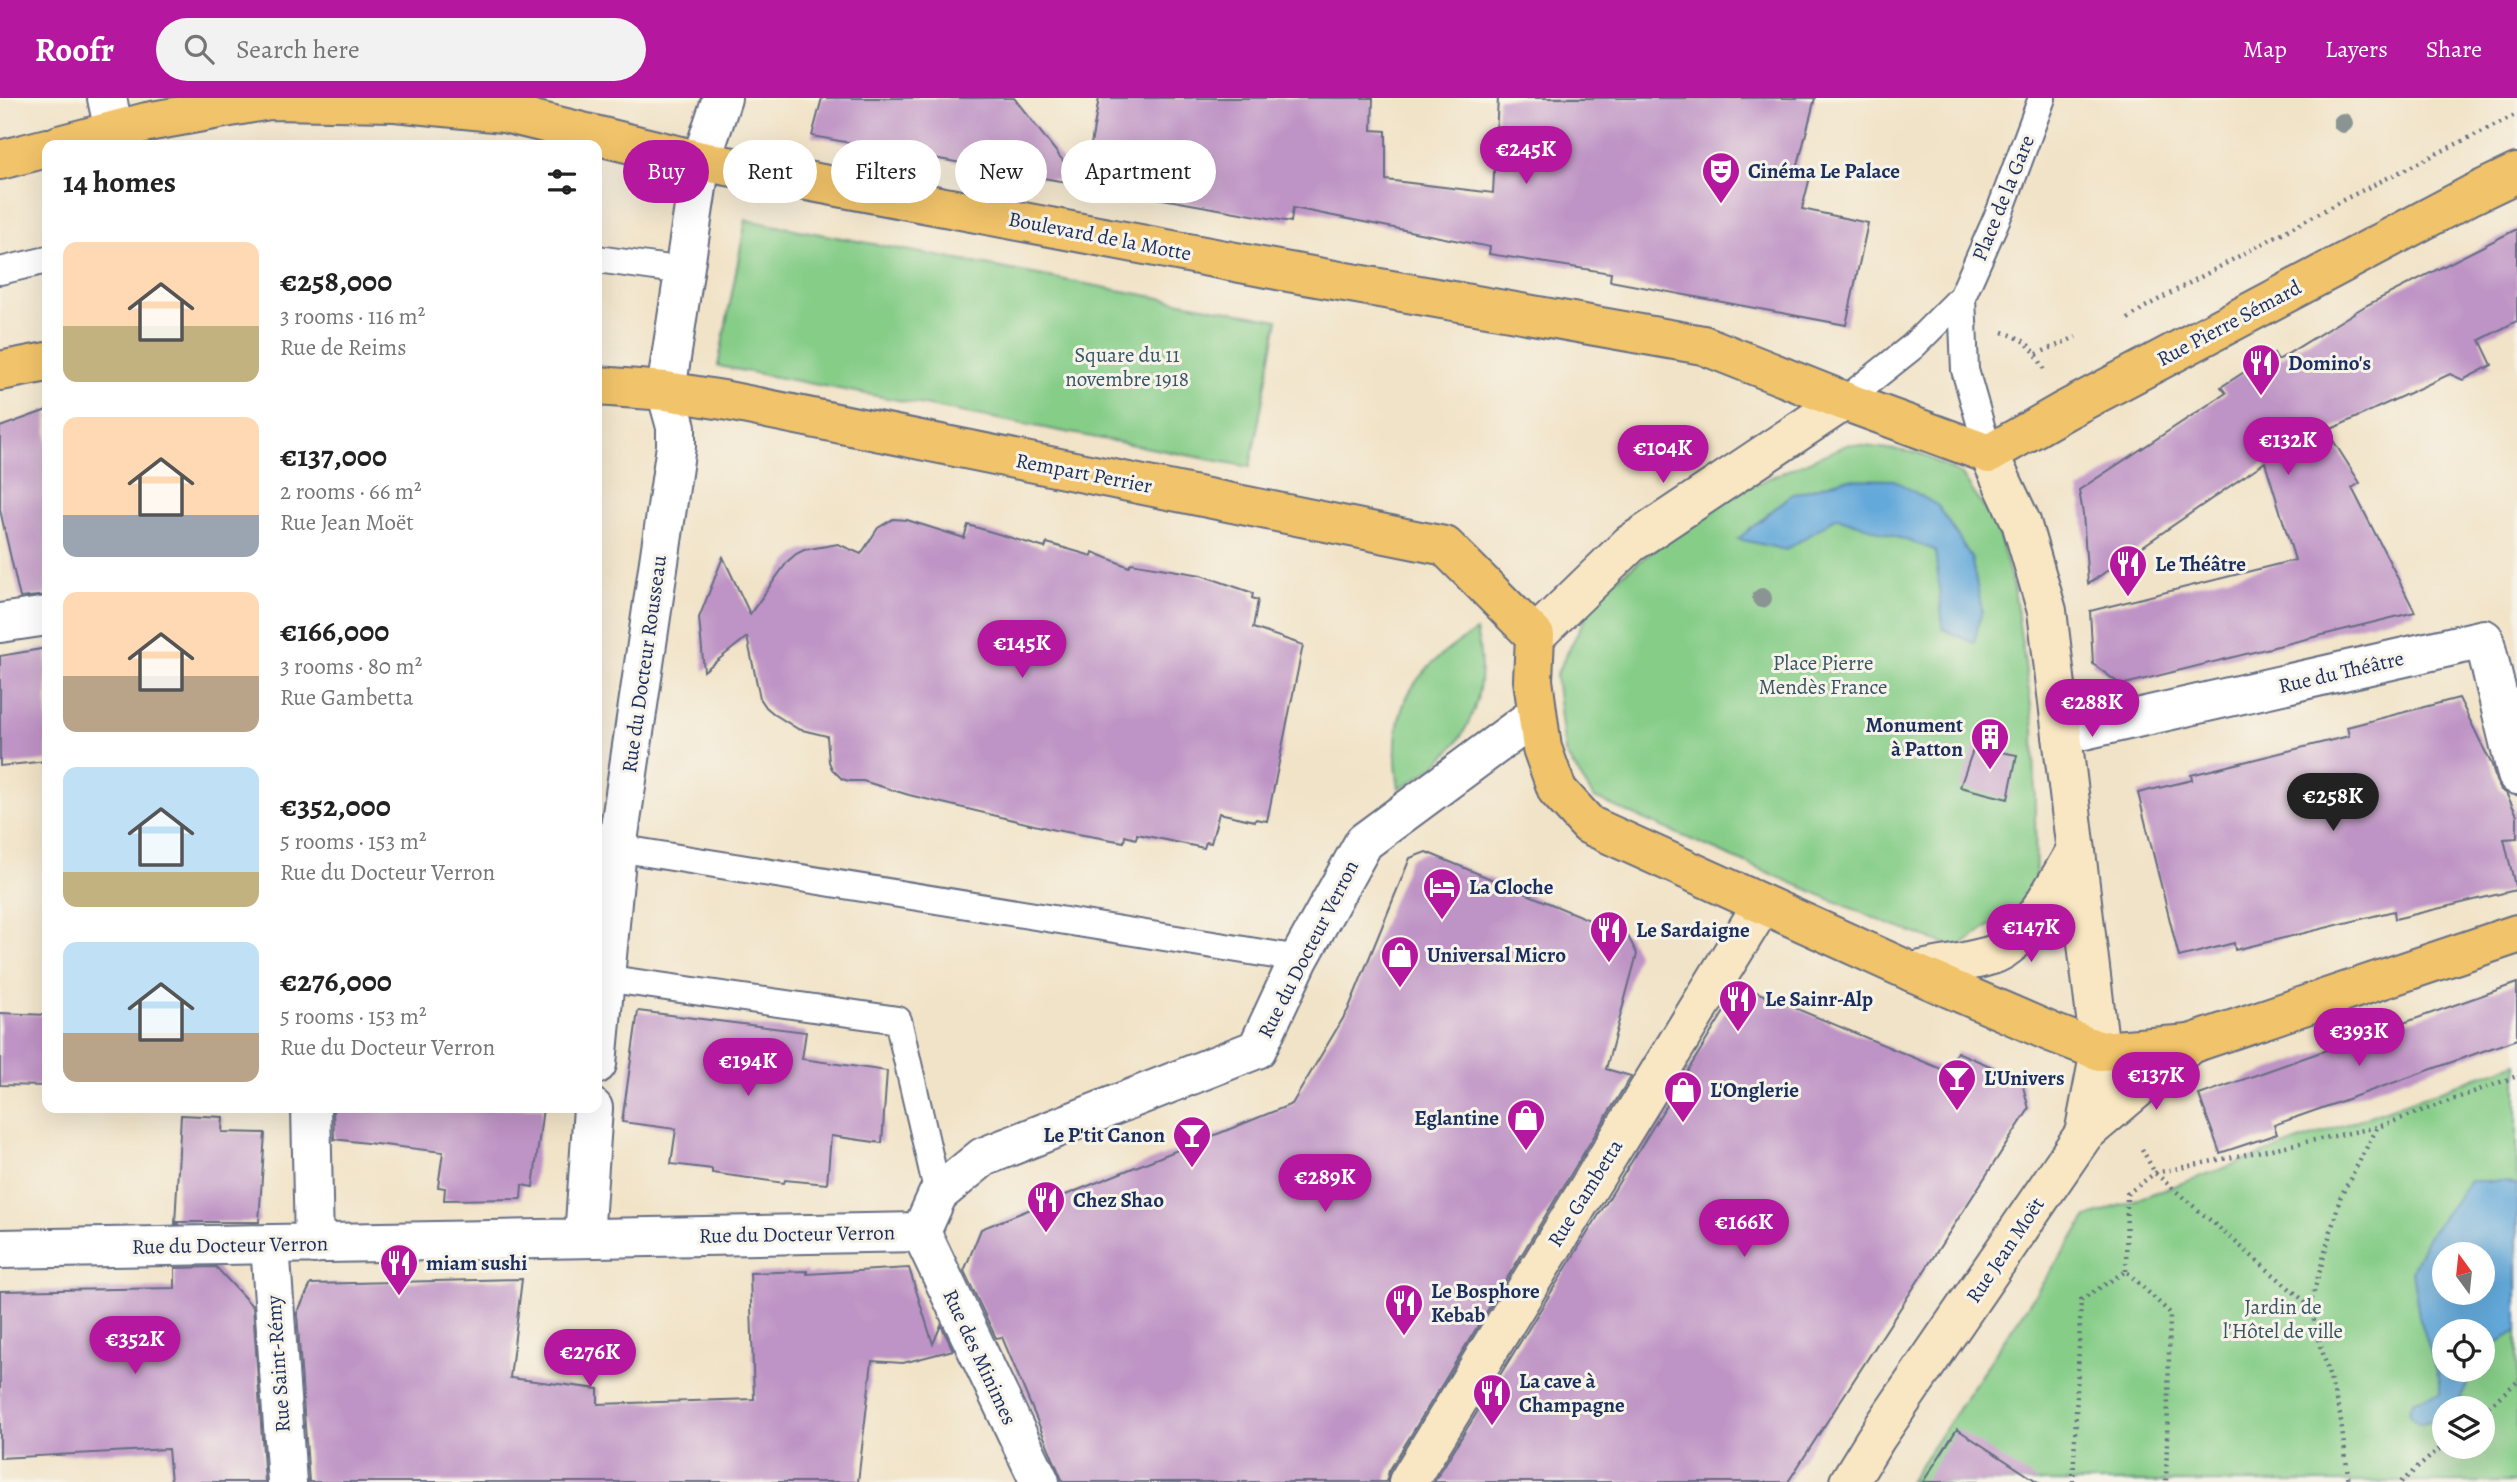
<!DOCTYPE html>
<meta charset="utf-8">
<style>
:root{--surface:#fff;--page:#f2f2f2;--text:#222;--muted:#767676;--accent:#b5179e}
body{margin:0;font-family:Alegreya,serif;background:var(--page);color:var(--text);height:100vh;display:flex;flex-direction:column;font-size:26px;white-space:nowrap}
*{box-sizing:border-box;margin:0}
p{font-size:23px;color:var(--muted)}
.icon{flex:none;width:38px;height:38px;fill:none;stroke:currentColor;stroke-width:2;stroke-linecap:round;stroke-linejoin:round}
.map{position:relative;flex:1;overflow:hidden}
.panel{position:absolute;left:42px;top:42px;width:560px;height:973px;display:flex;flex-direction:column;background:var(--surface);border-radius:14px;box-shadow:0 7px 28px #0002}
.panel>*{flex:none}
.guide{position:absolute;left:623px;top:42px;width:665px;height:63px;display:flex;gap:14px}
.needle{width:46px;rotate:345deg}
.tools{position:absolute;left:2432px;top:1144px;display:grid;gap:14px}
.tools a{display:grid;place-items:center;width:63px;height:63px;border-radius:50%;background:var(--surface);box-shadow:0 7px 28px #0002;font-size:35px}
.price{position:absolute;translate:-50% -60px;padding:0 16px;border-radius:24px;background:var(--accent);color:#fff;font-size:23px;line-height:46px;filter:drop-shadow(0 2px 4px #0008)}
.price::after{content:'';position:absolute;left:50%;top:42px;width:21px;height:16px;margin-left:-10px;background:inherit;clip-path:polygon(0 0,100% 0,50% 100%)}
.price.current{background:#222;color:#fff}
ul{padding:0;list-style:none}
li{display:flex;align-items:center;gap:21px;height:175px;padding:0 21px}
li span{display:grid;place-items:center;flex:none;width:196px;height:140px;border-radius:14px;color:#555}
li>.icon{margin-inline-start:auto}
span .icon{width:84px;height:84px;fill:#fffc;stroke-width:1}
li b{font-size:30px}
h2{display:flex;justify-content:space-between;align-items:center;height:84px;padding:0 21px;font-size:30px}
.tag{padding:0 24px;border-radius:32px;background:var(--surface);box-shadow:0 7px 28px #0002;font-size:24px;line-height:63px}
.tag.current{background:var(--accent);color:#fff}
header{display:flex;align-items:center;gap:42px;box-sizing:border-box;height:98px;padding:0 35px;background:var(--accent);color:#fff}
header strong{font-size:33px}
nav{display:flex;gap:38px;margin-inline-start:auto;font-size:24px}
.search{width:490px;height:63px;background:var(--page);display:flex;align-items:center;gap:18px;box-sizing:border-box;padding:0 24px;border-radius:38px;color:var(--muted);font-size:26px}
.map>svg:first-child{display:block}
.green{fill:#86cd88;stroke:#507e73;stroke-width:2;fill-rule:evenodd}
.water{fill:#64a9da;stroke:#406c9c;stroke-width:2;fill-rule:evenodd}
.building{fill:#be93c5}
.lines{fill:none;stroke-linecap:round;stroke-linejoin:round}
.lane-casing{stroke:#666e83;stroke-width:30}
.street-casing{stroke:#666e83;stroke-width:42}
.secondary-casing{stroke:#666e83;stroke-width:42}
.primary-casing{stroke:#666e83;stroke-width:42}
.path{stroke:#666e83;stroke-width:4.5;stroke-dasharray:2 5;stroke-linecap:butt}
.lane{stroke:#fff;stroke-width:26}
.street{stroke:#fff;stroke-width:38}
.secondary{stroke:#f9e7c3;stroke-width:38}
.primary{stroke:#f1c36a;stroke-width:38}
.tree{fill:#8a9593}
.labels{text-anchor:middle;dominant-baseline:central;stroke-width:6;stroke-linejoin:round;paint-order:stroke}
.poi-label{font-size:21px;font-weight:bold;fill:#1b2f5e;stroke:#f7f3e8;text-anchor:start}
.street-label{font-size:21px;fill:#1b2f5e;stroke:#f7f3e8}
.park-label{font-size:21px;fill:#365668;stroke:#f7f3e8}
</style>
<header>
<strong>Roofr</strong>
<div class="search"><svg class="icon" aria-label="search" viewBox="0 0 24 24"><circle cx="10" cy="10" r="6"/><path d="M15 15l6 6"/></svg>Search here</div>
<nav><a>Map</a><a>Layers</a><a>Share</a></nav>
</header>
<div class="map">
<svg width="2517" height="1384" viewBox="0 0 2517 1384">
<rect width="100%" height="100%" fill="#f7f3e8"/>
<filter id="ink" filterUnits="userSpaceOnUse"><feTurbulence type="fractalNoise" baseFrequency=".0143" numOctaves="2"/><feDisplacementMap in="SourceGraphic" scale="14" xChannelSelector="R" yChannelSelector="G"/><feConvolveMatrix kernelMatrix="1 2 1 2 8 2 1 2 1" color-interpolation-filters="sRGB"/></filter>
<filter id="wash" filterUnits="userSpaceOnUse"><feTurbulence type="fractalNoise" baseFrequency=".00686" numOctaves="4" result="noise"/><feDisplacementMap in="SourceGraphic" scale="28" xChannelSelector="R" yChannelSelector="G"/><feGaussianBlur stdDeviation="1.57" result="paint"/><feColorMatrix in="noise" values="0 0 0 0 0 0 0 0 0 0 0 0 0 0 0 0 0 1.4 0 .05"/><feComposite in="paint" operator="in"/></filter>
<g filter="url(#wash)">
<rect width="100%" height="100%" fill="#f1e3c7"/>
<path class="green" d="M746 122 1278 222 1250 369 718 268Z
M1849 346 1919 355 1962 377 1997 430 2014 491 2034 629 2036 797 1957 850 1888 826 1594 700 1565 655 1556 577 1598 495 1722 400Z
M1476 533C1493 603 1463 659 1399 690 1386 613 1410 572 1476 533Z
M2517 965V1384H1909L2087 1119ZM2445 1157H2483V1195H2445ZM2445 1234H2483V1272H2445ZM2445 1311H2483V1349H2445Z"/>
<path class="water" d="M1845 381 1894 382 1938 408 1971 459 1982 512 1974 545 1943 531 1935 452 1837 419 1786 452 1738 441 1791 397Z
M2470 1083H2505L2517 1087V1233L2489 1250 2483 1259V1234H2445V1272H2476L2460 1300 2450 1311H2445L2442 1319 2420 1326 2413 1321 2408 1313 2413 1302 2440 1295V1283L2419 1218 2412 1173 2425 1143ZM2445 1157H2483V1195H2445Z"/>
<g id="blocks">
<path class="building" d="M822 0H1014L1082 87 812 38Z
M1099 0H1373L1372 32 1386 33V82L1493 95 1498 0H1815L1797 71 1811 75 1802 111 1868 125 1846 227 1610 183 1611 175 1489 156 1490 149 1293 110 1291 124 1084 87Z
M2517 131V223L2480 242 2492 267 2463 282 2450 276 2327 333 2360 385 2352 390 2415 514 2121 587 2093 566 2090 513 2295 462 2265 364 2088 486 2083 416 2079 392 2226 295 2221 289 2274 255 2278 262 2365 208Z
M47 312V497L20 500 0 412V329Z
M893 421 907 422 964 440 968 427 1045 450 1047 445 1092 458 1093 454 1129 469 1131 465 1201 477 1253 495 1252 500 1258 502 1253 530 1303 547 1267 723 1256 721 1255 723 1219 715 1211 745 1206 744 1204 750 1137 736 1136 741 1125 738 1124 744 1055 732 909 697 863 683H849L842 681 832 671 829 664 827 638 798 631 774 616 766 609 760 600 747 539 704 573 699 520 723 459 750 516 788 463 796 456 804 452 838 446 861 456 878 430Z
M47 550V663L0 668V558Z
M2459 600 2492 667 2496 683 2501 692 2506 695 2517 717V740L2504 741 2516 792 2395 821 2394 813 2235 852 2234 845 2179 859 2138 695 2192 682 2191 677 2349 638 2347 629Z
M1974 649 2017 657 2008 701 1960 689Z
M1426 754 1628 838 1637 856 1606 971 1631 978 1389 1373 1386 1384H1063L1002 1239 996 1240 964 1173 981 1131 1292 1006 1348 912 1410 760Z
M2517 885V941L2274 1027 2277 1036 2220 1055 2199 997Z
M1754 893 1946 973 1957 954 2021 981 2029 1011 1788 1384H1434L1735 896Z
M638 913 806 934 802 961 887 973 882 1045 831 1038 827 1086 785 1082 784 1085 712 1075V1071L671 1066 676 1031 622 1024Z
M0 915 47 917V988L0 987Z
M333 1010H543L533 1089 522 1087 521 1101 444 1102 445 1090 438 1089 443 1054 334 1041Z
M181 1017 223 1019 222 1034 265 1035 259 1124H176L178 1126H175Z
M216 1169 253 1209 265 1384H171L168 1351 0 1360V1193L175 1190V1170Z
M909 1170 933 1246 941 1227 953 1252 903 1265 872 1263 858 1384H309L297 1215 311 1186 522 1181 510 1280 598 1291V1306L754 1301 750 1175 807 1173V1176Z
M1957 1331 2038 1384H1923Z"/>
</g>
</g>
<g filter="url(#ink)">
<use href="#blocks" fill-opacity="0" stroke="#666e83" stroke-width="2"/>
<g class="lines">
<defs>
<path id="lane" d="M597 161 684 173
M0 173 47 162
M1962 199 1965 272 1989 356
M1844 303 1912 249 1962 199 2000 113 2042 0
M617 750 1299 861
M603 880 898 922 938 1096"/>
<path id="street" d="M107 0 114 33
M0 525 47 518
M2062 637 2484 541 2517 677
M597 966 617 750 676 348V329L666 293 701 63 722 0
M311 1010 314 1146
M921 1134 1040 1384
M584 1140 593 1010
M270 1147 287 1384
M0 1151 921 1134 938 1096 983 1059 1257 951 1299 861 1364 744 1536 617"/>
<path id="secondary" d="M1989 356 2021 424 2047 513 2100 953 2084 1036
M1535 538 1630 446 1844 303
M1912 874C1938 868 1967 865 1992 857 2026 846 2058 782 2076 752
M1408 1384 1762 807
M1849 1384 1876 1340 2084 1036 2190 946"/>
<path id="primary" d="M59 47 147 24 269 2 395 4 504 15 701 63 1283 173 1703 247 1844 303 1989 356 2064 313 2471 97 2517 75
M0 62 47 50
M0 273 47 264
M597 288 666 293 723 302 1445 448 1535 538 1533 582 1542 650 1557 692 1589 727 1912 874 2053 935 2100 953 2190 946 2517 836"/>
</defs>
<use href="#lane" class="lane-casing"/>
<use href="#street" class="street-casing"/>
<use href="#secondary" class="secondary-casing"/>
<use href="#primary" class="primary-casing"/>
<path class="path" d="M2128 221 2145 209 2345 101 2517 16
M2003 234C2027 242 2033 249 2044 271
M2037 256 2076 239
M2142 1051 2155 1075 2310 1208 2340 1317 2349 1384
M2126 1173 2127 1096 2155 1075 2378 1029 2517 978
M2310 1208 2340 1100 2377 1030
M2483 1313 2517 1284
M2073 1384 2081 1202 2126 1173 2170 1215 2166 1384
M2401 1384 2445 1346"/>
<use href="#lane" class="lane"/>
<use href="#street" class="street"/>
<use href="#secondary" class="secondary"/>
<use href="#primary" class="primary"/>
</g>
<g class="tree">
<circle cx="2343" cy="25" r="10"/>
<circle cx="1762" cy="500" r="10"/>
</g>
</g>
<defs>
<symbol id="theatre-pin" viewBox="-11 -11 22 30"><path d="M0 17L-7.5 6A9.5 9.5 0 1 1 7.5 6Z" fill="#b5179e" stroke="#f7f3e8"/><path d="M-5-5.5Q0-4 5-5.5V0Q5 5 0 6Q-5 5-5 0ZM-3.3-2.5H-1v1.5H-3.3ZM1-2.5H3.3v1.5H1ZM-2.8 1Q0 5.5 2.8 1Z" fill="#fff"/></symbol>
<symbol id="restaurant-pin" viewBox="-11 -11 22 30"><path d="M0 17L-7.5 6A9.5 9.5 0 1 1 7.5 6Z" fill="#b5179e" stroke="#f7f3e8"/><path d="M-5-6h1v4h1v-4h1v4h1v-4h1v5L-1.5 .5V6h-2V.5L-5-1ZM5-6V6H3V1.5H1.5Q1.5-4 5-6Z" fill="#fff"/></symbol>
<symbol id="building-pin" viewBox="-11 -11 22 30"><path d="M0 17L-7.5 6A9.5 9.5 0 1 1 7.5 6Z" fill="#b5179e" stroke="#f7f3e8"/><path d="M-4-6H4V6H1V3H-1V6H-4ZM-2.5-4.3h1.7v1.8h-1.7ZM.8-4.3h1.7v1.8H.8ZM-2.5-1h1.7V.8h-1.7ZM.8-1h1.7V.8H.8Z" fill="#fff"/></symbol>
<symbol id="hotel-pin" viewBox="-11 -11 22 30"><path d="M0 17L-7.5 6A9.5 9.5 0 1 1 7.5 6Z" fill="#b5179e" stroke="#f7f3e8"/><path d="M-6-4.5h1.5V1H6V5H4.5V3h-9V5H-6ZM-4 0a1.8 1.8 0 1 1 3.6 0ZM.5 0V-2.5h3Q6-2.5 6 0Z" fill="#fff"/></symbol>
<symbol id="shop-pin" viewBox="-11 -11 22 30"><path d="M0 17L-7.5 6A9.5 9.5 0 1 1 7.5 6Z" fill="#b5179e" stroke="#f7f3e8"/><path d="M-5-2.5h2.3a2.7 3.5 0 0 1 5.4 0H5L5.5 6h-11ZM-1.5-2.5h3a1.5 2.3 0 0 0-3 0Z" fill="#fff"/></symbol>
<symbol id="bar-pin" viewBox="-11 -11 22 30"><path d="M0 17L-7.5 6A9.5 9.5 0 1 1 7.5 6Z" fill="#b5179e" stroke="#f7f3e8"/><path d="M-6-5H6L.8 .8V4.5H3.5V6h-7V4.5H-.8V.8Z" fill="#fff"/></symbol>
</defs>
<g fill-rule="evenodd">
<use href="#theatre-pin" x="1699" y="51" width="44" height="60"/>
<use href="#restaurant-pin" x="2239" y="243" width="44" height="60"/>
<use href="#restaurant-pin" x="2106" y="444" width="44" height="60"/>
<use href="#building-pin" x="1968" y="617" width="44" height="60"/>
<use href="#hotel-pin" x="1420" y="767" width="44" height="60"/>
<use href="#restaurant-pin" x="1587" y="810" width="44" height="60"/>
<use href="#shop-pin" x="1378" y="835" width="44" height="60"/>
<use href="#restaurant-pin" x="1716" y="879" width="44" height="60"/>
<use href="#bar-pin" x="1935" y="958" width="44" height="60"/>
<use href="#shop-pin" x="1661" y="970" width="44" height="60"/>
<use href="#shop-pin" x="1504" y="998" width="44" height="60"/>
<use href="#bar-pin" x="1170" y="1015" width="44" height="60"/>
<use href="#restaurant-pin" x="1024" y="1080" width="44" height="60"/>
<use href="#restaurant-pin" x="377" y="1143" width="44" height="60"/>
<use href="#restaurant-pin" x="1382" y="1183" width="44" height="60"/>
<use href="#restaurant-pin" x="1470" y="1273" width="44" height="60"/>
</g>
<g class="labels">
<g class="poi-label">
<text x="1748" y="73">Cinéma Le Palace</text>
<text x="2288" y="265">Domino's</text>
<text x="2155" y="466">Le Théâtre</text>
<text x="1963" y="627" text-anchor="end">Monument<tspan x="1963" dy="24">à Patton</tspan></text>
<text x="1469" y="789">La Cloche</text>
<text x="1636" y="832">Le Sardaigne</text>
<text x="1427" y="857">Universal Micro</text>
<text x="1765" y="901">Le Sainr-Alp</text>
<text x="1984" y="980">L'Univers</text>
<text x="1710" y="992">L'Onglerie</text>
<text x="1499" y="1020" text-anchor="end">Eglantine</text>
<text x="1165" y="1037" text-anchor="end">Le P'tit Canon</text>
<text x="1073" y="1102">Chez Shao</text>
<text x="426" y="1165">miam sushi</text>
<text x="1431" y="1193">Le Bosphore<tspan x="1431" dy="24">Kebab</tspan></text>
<text x="1519" y="1283">La cave à<tspan x="1519" dy="24">Champagne</tspan></text>
</g>
<g class="street-label">
<text transform="translate(2003 100) rotate(-68)">Place de la Gare</text>
<text transform="translate(1100 138) rotate(11)">Boulevard de la Motte</text>
<text transform="translate(2229 225) rotate(-28)">Rue Pierre Sémard</text>
<text transform="translate(1084 375) rotate(11)">Rempart Perrier</text>
<text transform="translate(644 566) rotate(-82)">Rue du Docteur Rousseau</text>
<text transform="translate(2341 574) rotate(-13)">Rue du Théâtre</text>
<text transform="translate(1308 851) rotate(-63)">Rue du Docteur Verron</text>
<text transform="translate(1585 1095) rotate(-58)">Rue Gambetta</text>
<text transform="translate(797 1136) rotate(-1)">Rue du Docteur Verron</text>
<text transform="translate(230 1147) rotate(-1)">Rue du Docteur Verron</text>
<text transform="translate(2005 1152) rotate(-56)">Rue Jean Moët</text>
<text transform="translate(980 1259) rotate(65)">Rue des Minimes</text>
<text transform="translate(278 1266) rotate(-94)">Rue Saint-Rémy</text>
</g>
<g class="park-label">
<text x="1127" y="257">Square du 11<tspan x="1127" dy="24">novembre 1918</tspan></text>
<text x="1823" y="565">Place Pierre<tspan x="1823" dy="24">Mendès France</tspan></text>
<text x="2283" y="1209">Jardin de<tspan x="2283" dy="24">l'Hôtel de ville</tspan></text>
</g>
</g>
</svg>
<div class="tools">
<a><svg class="needle" viewBox="-14 -14 28 28"><path d="M0-13l5 13h-10z" fill="#e53935"/><path d="M0 13l5-13h-10z" fill="#767676"/></svg></a>
<a><svg class="icon" aria-label="locate" viewBox="0 0 24 24"><circle cx="12" cy="12" r="6"/><path d="M12 2v4M12 18v4M2 12h4M18 12h4"/></svg></a>
<a><svg class="icon" aria-label="layers" viewBox="0 0 24 24"><path d="M12 4l9 5-9 5-9-5zM3 14l9 5 9-5"/></svg></a>
</div>
<b class="price" style="left:1526px;top:88px">€245K</b>
<b class="price" style="left:2288px;top:379px">€132K</b>
<b class="price" style="left:1663px;top:387px">€104K</b>
<b class="price" style="left:1022px;top:582px">€145K</b>
<b class="price" style="left:2092px;top:641px">€288K</b>
<b class="price current" style="left:2333px;top:735px">€258K</b>
<b class="price" style="left:2031px;top:866px">€147K</b>
<b class="price" style="left:2359px;top:970px">€393K</b>
<b class="price" style="left:748px;top:1000px">€194K</b>
<b class="price" style="left:2156px;top:1014px">€137K</b>
<b class="price" style="left:1325px;top:1116px">€289K</b>
<b class="price" style="left:1744px;top:1161px">€166K</b>
<b class="price" style="left:135px;top:1278px">€352K</b>
<b class="price" style="left:590px;top:1291px">€276K</b>
<div class="guide">
<a class="tag current">Buy</a>
<a class="tag">Rent</a>
<a class="tag">Filters</a>
<a class="tag">New</a>
<a class="tag">Apartment</a>
</div>
<section class="panel">
<h2>14 homes<svg class="icon" aria-label="filters" viewBox="0 0 24 24"><path d="M4 7h16M4 17h16"/><circle cx="9" cy="7" r="2"/><circle cx="15" cy="17" r="2"/></svg></h2>
<ul>
<li><span style="background:linear-gradient(#ffd9b3 60%,#c2b280 0)"><svg class="icon" aria-label="home" viewBox="0 0 24 24"><path d="M3 11l9-7 9 7M6 9v11h12V9"/></svg></span><div><b>€258,000</b><p>3 rooms · 116 m²</p><p>Rue de Reims</p></div></li>
<li><span style="background:linear-gradient(#ffd9b3 70%,#9aa5b1 0)"><svg class="icon" aria-label="home" viewBox="0 0 24 24"><path d="M3 11l9-7 9 7M6 9v11h12V9"/></svg></span><div><b>€137,000</b><p>2 rooms · 66 m²</p><p>Rue Jean Moët</p></div></li>
<li><span style="background:linear-gradient(#ffd9b3 60%,#b9a48a 0)"><svg class="icon" aria-label="home" viewBox="0 0 24 24"><path d="M3 11l9-7 9 7M6 9v11h12V9"/></svg></span><div><b>€166,000</b><p>3 rooms · 80 m²</p><p>Rue Gambetta</p></div></li>
<li><span style="background:linear-gradient(#bfe0f5 75%,#c2b280 0)"><svg class="icon" aria-label="home" viewBox="0 0 24 24"><path d="M3 11l9-7 9 7M6 9v11h12V9"/></svg></span><div><b>€352,000</b><p>5 rooms · 153 m²</p><p>Rue du Docteur Verron</p></div></li>
<li><span style="background:linear-gradient(#bfe0f5 65%,#b9a48a 0)"><svg class="icon" aria-label="home" viewBox="0 0 24 24"><path d="M3 11l9-7 9 7M6 9v11h12V9"/></svg></span><div><b>€276,000</b><p>5 rooms · 153 m²</p><p>Rue du Docteur Verron</p></div></li>
</ul>
</section>
</div>
